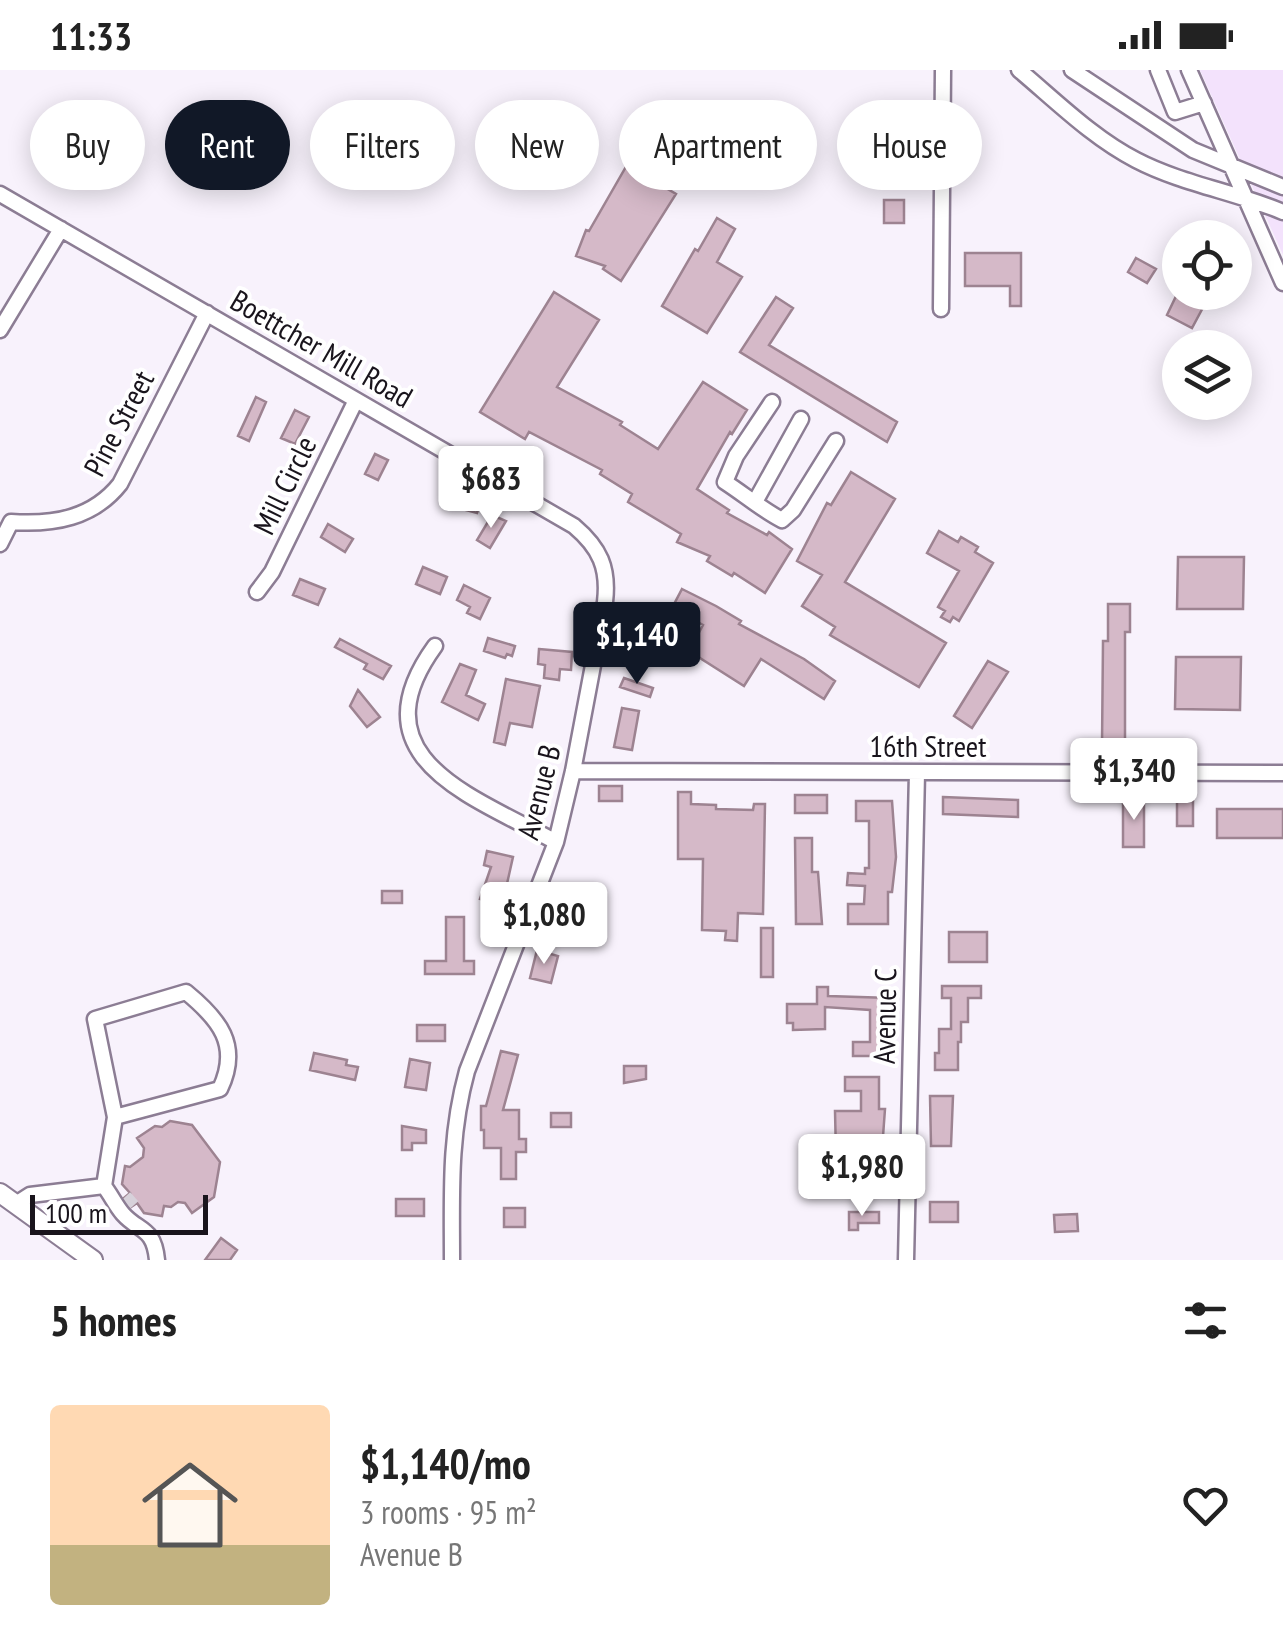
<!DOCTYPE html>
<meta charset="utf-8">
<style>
:root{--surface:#fff;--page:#f6f6f6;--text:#222;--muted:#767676;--accent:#111827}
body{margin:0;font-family:"PT Sans Narrow",sans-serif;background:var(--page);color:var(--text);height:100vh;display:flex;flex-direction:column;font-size:38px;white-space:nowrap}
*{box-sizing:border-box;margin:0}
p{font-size:32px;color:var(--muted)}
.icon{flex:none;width:55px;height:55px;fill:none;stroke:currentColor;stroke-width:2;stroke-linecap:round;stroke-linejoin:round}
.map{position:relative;height:1190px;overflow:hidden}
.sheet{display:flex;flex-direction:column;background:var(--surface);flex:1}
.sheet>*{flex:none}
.top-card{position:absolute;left:30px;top:30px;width:1225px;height:90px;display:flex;gap:20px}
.tools{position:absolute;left:1162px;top:150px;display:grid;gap:20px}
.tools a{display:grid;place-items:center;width:90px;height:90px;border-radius:50%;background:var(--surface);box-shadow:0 5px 25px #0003;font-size:50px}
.scale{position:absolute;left:30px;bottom:25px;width:178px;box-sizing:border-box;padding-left:10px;border:5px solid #19141c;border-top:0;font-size:28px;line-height:35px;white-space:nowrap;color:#19141c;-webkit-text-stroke:8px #fff;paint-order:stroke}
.price{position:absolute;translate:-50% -85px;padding:0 22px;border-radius:10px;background:#fff;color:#222;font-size:32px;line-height:65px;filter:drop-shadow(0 2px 5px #0008)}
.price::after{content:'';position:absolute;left:50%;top:60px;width:30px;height:22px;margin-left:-15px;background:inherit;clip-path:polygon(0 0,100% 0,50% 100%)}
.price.active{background:var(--accent);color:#fff}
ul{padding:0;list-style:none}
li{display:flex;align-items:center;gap:30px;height:250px;padding:0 50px}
li span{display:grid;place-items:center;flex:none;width:280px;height:200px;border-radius:10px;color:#555}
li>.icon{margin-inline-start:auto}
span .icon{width:120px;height:120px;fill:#fffc;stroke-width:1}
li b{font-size:42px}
h2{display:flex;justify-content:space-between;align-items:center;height:120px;padding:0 50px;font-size:42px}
.tag{padding:0 35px;border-radius:45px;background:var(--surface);box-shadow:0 5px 25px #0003;font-size:35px;line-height:90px}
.tag.active{background:var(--accent);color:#fff}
.status{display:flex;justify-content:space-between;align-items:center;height:70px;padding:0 50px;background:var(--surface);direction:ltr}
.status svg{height:28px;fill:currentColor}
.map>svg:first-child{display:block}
.built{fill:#f3e2fc}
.building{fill:#d5b9c8;stroke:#9d8391;stroke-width:2.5}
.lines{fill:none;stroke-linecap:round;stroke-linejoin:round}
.minor-tunnel{stroke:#d7d1da;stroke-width:14;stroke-dasharray:14 7;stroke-linecap:butt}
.minor-casing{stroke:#8c7d94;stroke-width:19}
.major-casing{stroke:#8c7d94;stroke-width:22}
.minor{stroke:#fff;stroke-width:14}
.major{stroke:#fff;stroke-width:18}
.labels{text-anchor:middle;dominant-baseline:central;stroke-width:8;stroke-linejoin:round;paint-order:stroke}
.street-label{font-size:30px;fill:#19141c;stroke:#fff}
</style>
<div class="status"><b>11:33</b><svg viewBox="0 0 49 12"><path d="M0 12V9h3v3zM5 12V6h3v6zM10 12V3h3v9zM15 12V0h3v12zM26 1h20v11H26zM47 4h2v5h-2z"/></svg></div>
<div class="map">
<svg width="1283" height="1190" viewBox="0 0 1283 1190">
<rect width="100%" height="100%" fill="#f8f2fc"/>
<path class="built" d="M1200 0H1283V185Z"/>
<path class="building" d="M885 75H903V108H885Z
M627 95 676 124 621 211 603 199 605 196 576 186 586 160 589 161Z
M884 130H904V153H884Z
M717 148 735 159 717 192 742 207 707 263 662 236 695 179 698 181Z
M1202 153 1229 168H1194Z
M965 183H1021V236H1010V216H965Z
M1136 188 1156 199 1147 213 1128 202Z
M554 222 599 250 557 317 622 352 620 355 658 379 703 312 747 340 732 364 730 362 697 419 729 440 727 443 767 465 769 462 792 479 765 523 734 503 732 506 707 491 710 486 677 472 681 464 628 432 632 424 600 404 602 400 529 362 525 369 480 342Z
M1178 222H1204L1202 227 1207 230 1192 258 1167 245Z
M776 227 793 238 769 275 897 352 887 372 740 282Z
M256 327 266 332 249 371 238 366Z
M295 340 309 347 295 374 281 368Z
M375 384 388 390 378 410 365 404Z
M851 402 895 429 845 512 946 573 919 617 830 565 835 557 802 536 822 505 797 491 827 433 831 435Z
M455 422 481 429 477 443 451 436Z
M492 445 506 451 490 478 477 470Z
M328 454 353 469 345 482 321 467Z
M939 461 958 472 961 467 978 477 975 482 993 493 959 551 953 547 950 552 941 547 945 541 938 537 959 501 927 483Z
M1178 487H1244L1243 539H1177Z
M423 497 447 507 440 524 416 514Z
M300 509 325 519 318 535 293 525Z
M464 515 490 528 480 549 467 543 470 537 457 530Z
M682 519 716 536 741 551 739 554 804 589 835 611 824 629 761 589 744 616 689 581 703 555 672 538Z
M1108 534H1130V562H1125V674H1102L1103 571H1108Z
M642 561 654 582 641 589 629 569Z
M488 568 515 576 512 586 507 584 505 588 484 581Z
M340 569 391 596 383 609 364 599 367 594 335 577Z
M539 579 572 582 571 600 560 599 559 610 544 608 545 595 538 594Z
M1176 587H1241L1240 640 1175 639Z
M988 591 1008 602 972 658 954 646Z
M460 594 476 600 466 625 485 634 478 650 442 632Z
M624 608 653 618 650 627 620 617Z
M506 609 540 616 532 657 510 653 505 675 494 672Z
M358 620 380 647 367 657 350 636Z
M622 638 639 641 632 680 614 677Z
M599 716H622V731H599Z
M678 722H691V734L716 735V739L753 740 754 734H765L763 844 738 843 737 871 725 870 726 861 702 860 703 789H678Z
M795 725H827V743H795Z
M943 727 1018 730V747L943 744Z
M1123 729H1144V777H1123Z
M856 731H892L896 787 892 822H888V854H848V834H864L865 816 847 815 848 803 865 804V798H869V751H856Z
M1177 731H1193V756H1177Z
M1217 739H1283V768H1217Z
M795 768H812V802H818L822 854H796Z
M487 781 513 787 502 836 480 829 491 797 484 795Z
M382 821H402V833H382Z
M573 821 595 828 590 842 568 835Z
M446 847H464V891H474V904H425V891H446Z
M557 851 580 860 575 873 552 865Z
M761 858H773V907H761Z
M949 862H987V892H949Z
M537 880 558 886 551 913 530 908Z
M942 916H981V928H968V952H961V972H958V1000H935V983H939V959H951V928H942Z
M817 917H828V926L890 928V957H882V986H853V972H870V940L825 937V959L793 960V953H787V934H817Z
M417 955H445V971H417Z
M501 981 518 985 503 1040H519V1069H526V1082H516V1109H501V1078H484V1060H481V1036H486Z
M314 983 347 990 346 995 358 997 355 1010 310 1000Z
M410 989 430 993 426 1020 405 1017Z
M624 996H646V1009L624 1013Z
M845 1007H879V1039H885L882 1080H848L847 1086 836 1085 835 1041H861V1021H845Z
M930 1026H953L951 1076H931Z
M551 1043H571V1057H551Z
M170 1051 192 1055 220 1092 214 1127 192 1143 185 1133 178 1132 171 1137 164 1136 162 1146 144 1143 137 1133 131 1137 124 1128 130 1123 122 1114 125 1096 130 1097 143 1087 144 1078 137 1068 155 1056 162 1057Z
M402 1056 426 1060V1073H412V1080H402Z
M396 1129H424V1146H396Z
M930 1132H958V1152H930Z
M504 1138H525V1157H504Z
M849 1142H879V1153H858V1160H849Z
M1077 1144 1078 1161 1055 1162 1054 1145Z
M221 1168 237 1180 230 1190H205Z"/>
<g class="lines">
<path class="minor-tunnel" d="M125 1127 133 1136"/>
<defs>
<path id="minor" d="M1019 0C1056 31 1093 68 1136 90 1182 114 1236 122 1283 142
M1072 0 1193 80 1283 117
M1158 0 1175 42 1204 33
M1189 0 1283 213
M0 124 574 456C600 478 609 498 605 532L573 701 556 772 467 1001C449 1066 452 1124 452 1190
M941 239 943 0
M0 260 61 159
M772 332 736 386 725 412C745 425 761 439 782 450L793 440 836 371
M755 432 801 349
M0 474 11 452C54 455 93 448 120 414L207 243
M257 522 272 502 356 330
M435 576C353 689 475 727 556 772
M573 701 1283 703
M104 1116 115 1047 95 949 186 922C219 949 241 975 220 1019L115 1047
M16 1134 30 1125 104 1116C111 1125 116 1136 123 1144 139 1162 154 1157 157 1190
M906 1190 917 703"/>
<path id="major" d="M0 1123 93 1190"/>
</defs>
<use href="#minor" class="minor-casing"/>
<use href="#major" class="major-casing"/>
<use href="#minor" class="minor"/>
<use href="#major" class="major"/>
</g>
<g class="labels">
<g class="street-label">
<text transform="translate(322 278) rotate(30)">Boettcher Mill Road</text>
<text transform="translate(118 353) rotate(-62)">Pine Street</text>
<text transform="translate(284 415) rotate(-64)">Mill Circle</text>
<text x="928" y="675">16th Street</text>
<text transform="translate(538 722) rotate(-76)">Avenue B</text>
<text transform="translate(884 946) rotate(-89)">Avenue C</text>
</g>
</g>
</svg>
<div class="tools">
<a><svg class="icon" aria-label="locate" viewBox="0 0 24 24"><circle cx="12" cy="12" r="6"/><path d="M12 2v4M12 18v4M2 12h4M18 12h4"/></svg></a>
<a><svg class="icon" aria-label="layers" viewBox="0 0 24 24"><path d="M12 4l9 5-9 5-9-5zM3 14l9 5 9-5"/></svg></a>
</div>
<div class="scale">100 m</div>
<b class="price" style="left:491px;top:461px">$683</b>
<b class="price active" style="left:637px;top:617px">$1,140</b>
<b class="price" style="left:1134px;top:753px">$1,340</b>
<b class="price" style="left:544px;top:897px">$1,080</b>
<b class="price" style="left:862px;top:1149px">$1,980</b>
<div class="top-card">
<a class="tag">Buy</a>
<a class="tag active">Rent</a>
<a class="tag">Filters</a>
<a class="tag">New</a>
<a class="tag">Apartment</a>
<a class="tag">House</a>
</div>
</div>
<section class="sheet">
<h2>5 homes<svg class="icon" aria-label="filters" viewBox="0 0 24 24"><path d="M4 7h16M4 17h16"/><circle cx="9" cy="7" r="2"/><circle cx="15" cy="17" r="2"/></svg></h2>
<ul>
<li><span style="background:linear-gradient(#ffd9b3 70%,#c2b280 0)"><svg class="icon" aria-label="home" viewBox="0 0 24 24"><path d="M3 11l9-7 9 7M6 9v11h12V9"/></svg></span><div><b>$1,140/mo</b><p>3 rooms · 95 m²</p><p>Avenue B</p></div><svg class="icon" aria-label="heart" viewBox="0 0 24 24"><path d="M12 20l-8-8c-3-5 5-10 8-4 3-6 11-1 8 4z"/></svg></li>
</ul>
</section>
